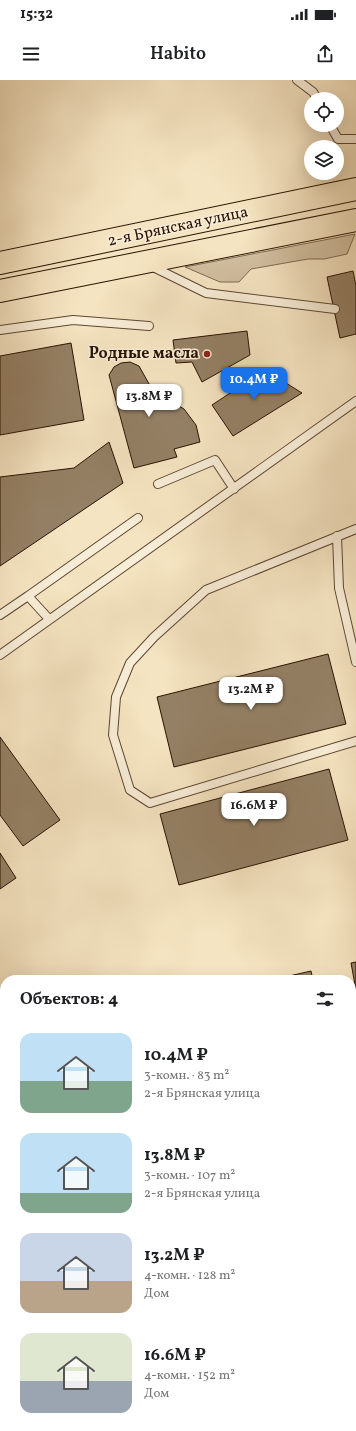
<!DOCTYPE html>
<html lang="ru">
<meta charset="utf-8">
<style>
:root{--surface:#fff;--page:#f6f6f6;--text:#202124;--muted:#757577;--accent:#1a73e8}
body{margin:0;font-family:Vollkorn,serif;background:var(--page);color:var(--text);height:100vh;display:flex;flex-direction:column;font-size:15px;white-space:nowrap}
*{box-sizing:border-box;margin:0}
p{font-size:13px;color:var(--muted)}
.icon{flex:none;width:22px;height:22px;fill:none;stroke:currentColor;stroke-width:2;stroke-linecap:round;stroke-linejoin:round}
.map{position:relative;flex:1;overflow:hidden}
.side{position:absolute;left:0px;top:895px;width:356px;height:456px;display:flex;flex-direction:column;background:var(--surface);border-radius:16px 16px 0 0;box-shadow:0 4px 16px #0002}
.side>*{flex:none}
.buttons{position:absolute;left:304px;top:12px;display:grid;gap:8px}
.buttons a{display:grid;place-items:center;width:40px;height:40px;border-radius:50%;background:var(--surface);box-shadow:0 4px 16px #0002;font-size:20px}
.price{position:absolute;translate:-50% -34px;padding:0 9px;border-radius:8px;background:#fff;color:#222;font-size:13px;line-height:26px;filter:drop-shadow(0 1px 2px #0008)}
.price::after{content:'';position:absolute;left:50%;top:24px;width:12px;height:9px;margin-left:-6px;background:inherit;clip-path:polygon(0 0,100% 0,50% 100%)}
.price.current{background:var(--accent);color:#fff}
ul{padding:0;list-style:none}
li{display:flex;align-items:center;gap:12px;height:100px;padding:0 20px}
li span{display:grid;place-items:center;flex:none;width:112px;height:80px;border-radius:12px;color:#555}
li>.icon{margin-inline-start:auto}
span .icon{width:48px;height:48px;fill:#fffc;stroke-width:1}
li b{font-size:17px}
h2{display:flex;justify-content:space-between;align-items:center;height:48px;padding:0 20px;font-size:17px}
.status{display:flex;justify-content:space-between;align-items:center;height:28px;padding:0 20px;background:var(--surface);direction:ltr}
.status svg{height:11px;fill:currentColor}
header{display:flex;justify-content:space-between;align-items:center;height:52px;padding:0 20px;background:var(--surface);font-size:18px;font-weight:600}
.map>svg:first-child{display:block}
.green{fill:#d2c0a1;stroke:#7e6a52}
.building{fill:#948065;stroke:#2a1302}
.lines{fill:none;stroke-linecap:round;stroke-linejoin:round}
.service-casing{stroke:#5d4732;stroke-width:10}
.minor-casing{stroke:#5d4732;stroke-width:18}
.primary-casing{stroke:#2a1302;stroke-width:24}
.service{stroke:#f8edd7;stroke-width:8}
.minor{stroke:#f8edd7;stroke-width:16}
.primary{stroke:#f5e4c1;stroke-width:22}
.poi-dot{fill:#8f2418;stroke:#f8edd7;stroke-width:1.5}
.labels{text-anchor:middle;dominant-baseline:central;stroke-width:3;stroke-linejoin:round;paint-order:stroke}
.street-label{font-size:16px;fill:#2a1302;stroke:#f8edd7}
.poi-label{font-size:16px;font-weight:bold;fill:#2a1302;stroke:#f8edd7;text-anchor:end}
</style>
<div class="status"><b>15:32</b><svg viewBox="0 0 49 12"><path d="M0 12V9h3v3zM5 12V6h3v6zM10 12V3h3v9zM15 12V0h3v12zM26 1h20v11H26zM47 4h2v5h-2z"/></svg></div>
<header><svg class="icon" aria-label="menu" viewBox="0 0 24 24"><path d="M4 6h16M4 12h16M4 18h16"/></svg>Habito<svg class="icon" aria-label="share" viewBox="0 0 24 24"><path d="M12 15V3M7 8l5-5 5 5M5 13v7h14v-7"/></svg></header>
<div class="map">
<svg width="356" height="1351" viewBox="0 0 356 1351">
<rect width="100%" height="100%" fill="#f5e4c1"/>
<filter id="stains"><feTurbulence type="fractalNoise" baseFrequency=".005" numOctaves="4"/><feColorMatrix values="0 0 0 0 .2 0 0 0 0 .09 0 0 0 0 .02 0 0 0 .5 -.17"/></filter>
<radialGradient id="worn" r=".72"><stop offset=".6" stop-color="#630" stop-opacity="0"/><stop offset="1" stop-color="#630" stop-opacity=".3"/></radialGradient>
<path class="green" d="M355 154 347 174 324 179H308L251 189 239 202H220L185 187Z"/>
<path class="building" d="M353 191 356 206V254L340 258 327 197Z
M247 251 250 275 202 302 192 282 176 283 173 260Z
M71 263 84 340 0 355V276Z
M130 282 139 286 153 311 184 329 196 345 200 362 174 369 177 377 134 388 109 295 114 287 121 283Z
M265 290 302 313 233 356 212 325Z
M109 362 123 403 0 486V397L74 388Z
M328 574 346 644 174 687 157 617Z
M0 657 60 740 23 766 0 735Z
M329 689 348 760 179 805 160 734Z
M0 773 16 798 0 809Z
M356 882V910L351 883Z
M311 891 313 900H276V899Z
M351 1201H353L354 1225H351Z
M351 1260H355L356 1287 351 1288Z
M0 1296H5V1330H0Z
M351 1301H356V1321H351Z
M273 1346H298L299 1351H273Z
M356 1346V1351H335V1347Z
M189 1349V1351H170V1350Z"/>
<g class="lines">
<defs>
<path id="service" d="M297 0 313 12 317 19
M330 45 338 59H356
M151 186 206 213 335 229
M0 250 73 240 149 246
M158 404 215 380 234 409
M356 449 206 510 154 557 130 583 116 617 113 655 130 710 150 723 356 661
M337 456 339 508 356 582
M0 535 28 516
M49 539 28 516 138 438
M0 575 356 321
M351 1011 356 1010
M351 1053 356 1054"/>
<path id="minor" d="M351 1160H356
M0 1189H5
M128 1346V1351
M316 1346V1351"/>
<path id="primary" d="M0 183 356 109
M0 211 356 140"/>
</defs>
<use href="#service" class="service-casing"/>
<use href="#minor" class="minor-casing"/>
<use href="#primary" class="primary-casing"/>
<use href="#service" class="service"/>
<use href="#minor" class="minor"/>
<use href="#primary" class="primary"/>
</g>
<circle class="poi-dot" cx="207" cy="274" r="4"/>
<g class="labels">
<g class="street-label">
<text transform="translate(178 147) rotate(-12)">2-я Брянская улица</text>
</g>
<g class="poi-label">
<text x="199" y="274">Родные масла</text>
</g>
</g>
<rect width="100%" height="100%" filter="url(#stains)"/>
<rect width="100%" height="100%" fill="url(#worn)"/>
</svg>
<div class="buttons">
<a><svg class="icon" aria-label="locate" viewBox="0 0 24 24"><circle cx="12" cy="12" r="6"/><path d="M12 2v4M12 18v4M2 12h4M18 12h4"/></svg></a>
<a><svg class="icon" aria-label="layers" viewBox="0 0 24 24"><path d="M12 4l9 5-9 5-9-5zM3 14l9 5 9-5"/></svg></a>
</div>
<b class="price current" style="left:254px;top:321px">10.4M ₽</b>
<b class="price" style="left:149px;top:338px">13.8M ₽</b>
<b class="price" style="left:251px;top:631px">13.2M ₽</b>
<b class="price" style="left:254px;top:747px">16.6M ₽</b>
<section class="side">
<h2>Объектов: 4<svg class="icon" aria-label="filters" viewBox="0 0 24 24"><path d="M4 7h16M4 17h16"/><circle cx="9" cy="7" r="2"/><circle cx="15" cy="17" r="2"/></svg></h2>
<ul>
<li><span style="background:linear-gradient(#bfe0f5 60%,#7fa58c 0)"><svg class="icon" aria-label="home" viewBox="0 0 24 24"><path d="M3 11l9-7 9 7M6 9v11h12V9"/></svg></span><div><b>10.4M ₽</b><p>3-комн. · 83 m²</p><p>2-я Брянская улица</p></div></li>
<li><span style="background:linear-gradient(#bfe0f5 75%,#7fa58c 0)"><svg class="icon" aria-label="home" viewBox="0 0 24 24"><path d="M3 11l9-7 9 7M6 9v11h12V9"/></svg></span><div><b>13.8M ₽</b><p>3-комн. · 107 m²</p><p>2-я Брянская улица</p></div></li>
<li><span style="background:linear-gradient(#c9d6e8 60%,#b9a48a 0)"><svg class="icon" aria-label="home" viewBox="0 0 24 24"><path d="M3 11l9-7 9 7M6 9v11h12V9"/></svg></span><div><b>13.2M ₽</b><p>4-комн. · 128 m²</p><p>Дом</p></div></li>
<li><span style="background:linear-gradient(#dfe7d0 60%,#9aa5b1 0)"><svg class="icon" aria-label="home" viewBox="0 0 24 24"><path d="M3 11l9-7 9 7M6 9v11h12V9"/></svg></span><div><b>16.6M ₽</b><p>4-комн. · 152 m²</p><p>Дом</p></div></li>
</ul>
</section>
</div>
